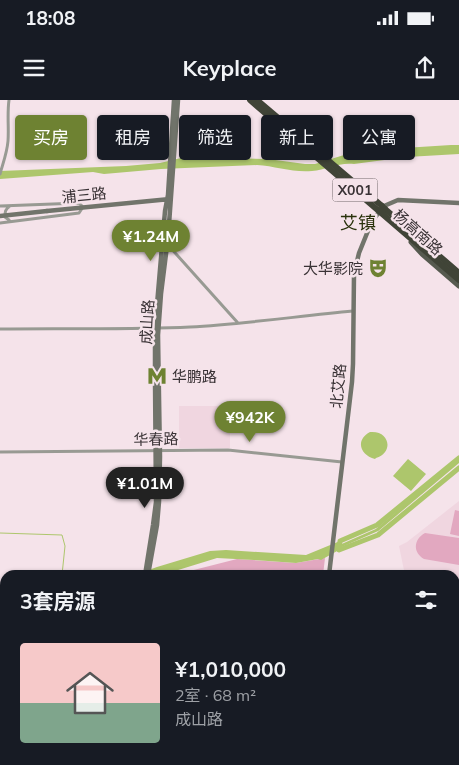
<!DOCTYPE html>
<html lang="zh">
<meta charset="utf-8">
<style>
:root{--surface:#171b24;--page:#20242c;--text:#f1f3f6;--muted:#9ea1a6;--line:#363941;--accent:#6e8232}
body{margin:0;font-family:Mulish,"Noto Sans SC",sans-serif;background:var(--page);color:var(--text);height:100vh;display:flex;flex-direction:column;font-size:19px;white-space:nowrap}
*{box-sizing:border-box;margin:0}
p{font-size:16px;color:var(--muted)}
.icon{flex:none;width:28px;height:28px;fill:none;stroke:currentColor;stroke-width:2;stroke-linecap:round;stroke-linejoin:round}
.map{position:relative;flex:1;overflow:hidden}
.panel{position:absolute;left:0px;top:470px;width:460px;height:195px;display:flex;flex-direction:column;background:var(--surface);border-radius:15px 15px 0 0;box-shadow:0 1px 4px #0004}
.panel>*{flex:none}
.hud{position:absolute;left:15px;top:15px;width:430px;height:45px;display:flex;gap:10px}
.price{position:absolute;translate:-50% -42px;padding:0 11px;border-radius:18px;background:var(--accent);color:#fff;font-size:16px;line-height:32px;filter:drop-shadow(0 1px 2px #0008)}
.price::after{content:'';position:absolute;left:50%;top:30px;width:15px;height:11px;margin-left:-8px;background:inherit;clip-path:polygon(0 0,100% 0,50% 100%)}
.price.on{background:#222;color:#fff}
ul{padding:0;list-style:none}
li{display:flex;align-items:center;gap:15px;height:125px;padding:0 20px}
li+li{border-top:1px solid var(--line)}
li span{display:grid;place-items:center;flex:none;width:140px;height:100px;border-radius:5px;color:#555}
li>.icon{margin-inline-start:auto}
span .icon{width:60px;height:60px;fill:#fffc;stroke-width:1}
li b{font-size:21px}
h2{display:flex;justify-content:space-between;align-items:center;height:60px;padding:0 20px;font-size:21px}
.pill{padding:0 18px;border-radius:5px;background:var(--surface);box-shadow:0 1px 4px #0004;font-size:18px;line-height:45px}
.pill.on{background:var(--accent);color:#fff}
.status{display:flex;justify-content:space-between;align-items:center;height:35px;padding:0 25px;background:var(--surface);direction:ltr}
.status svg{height:14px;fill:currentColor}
header{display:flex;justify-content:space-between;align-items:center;height:65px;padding:0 20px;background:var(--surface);font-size:22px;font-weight:700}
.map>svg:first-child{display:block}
.built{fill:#f0d6e0}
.green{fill:#e2a8c0}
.water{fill:#adc66c}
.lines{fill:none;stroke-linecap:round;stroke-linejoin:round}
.stream{stroke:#adc66c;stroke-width:1}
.canal{stroke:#adc66c;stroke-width:3}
.river{stroke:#adc66c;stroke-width:5}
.street{stroke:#989a93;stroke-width:3}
.secondary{stroke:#71746b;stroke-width:4.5}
.primary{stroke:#565a4f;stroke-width:5}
.highway{stroke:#404437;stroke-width:6}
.secondary-bridge{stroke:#71746b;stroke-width:4.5}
.highway-bridge{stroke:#404437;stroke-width:6}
.labels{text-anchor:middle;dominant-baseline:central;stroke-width:5;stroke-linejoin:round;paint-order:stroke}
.shield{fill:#f5e3ea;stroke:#71676b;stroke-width:1}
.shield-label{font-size:14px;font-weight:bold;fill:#393235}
.street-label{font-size:15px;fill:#393235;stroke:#f5e3ea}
.poi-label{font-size:15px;fill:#393235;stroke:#f5e3ea;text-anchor:end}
.quarter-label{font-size:18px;fill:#29320b;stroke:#f5e3ea}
</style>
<div class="status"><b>18:08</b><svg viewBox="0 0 49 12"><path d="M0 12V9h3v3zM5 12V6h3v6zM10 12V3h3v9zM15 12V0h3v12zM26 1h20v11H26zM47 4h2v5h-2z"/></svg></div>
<header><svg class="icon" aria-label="menu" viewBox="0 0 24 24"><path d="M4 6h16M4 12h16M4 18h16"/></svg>Keyplace<svg class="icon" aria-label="share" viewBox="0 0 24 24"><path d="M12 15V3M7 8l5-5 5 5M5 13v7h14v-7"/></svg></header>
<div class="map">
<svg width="459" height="665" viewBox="0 0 459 665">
<rect width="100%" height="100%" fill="#f5e3ea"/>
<path class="built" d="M179 306H230V348H179Z
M459 401V532H455V475H405L399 446 407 442Z"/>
<path class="green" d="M455 410 459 411V436L450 434Z
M425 433 459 438V465L424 459C412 452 414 439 425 433Z
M325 458 323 475H174L237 459 296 463Z
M0 531H5V574L0 575Z"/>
<path class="water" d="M451 45H459V54L407 57 354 64C339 62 326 70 312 71 294 73 275 66 257 65L161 69 104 74 93 72 0 79V71L126 66 160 63 181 58 216 57 227 58 268 59 305 64H315L344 55 388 49Z
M370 332C390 330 394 353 376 358L375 359C360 355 355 340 370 332Z
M408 359 426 374 411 391 393 376Z
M340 441 339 450 321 460 318 459 296 463 254 460 217 458 162 475H135L157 467 210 451 226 450 306 455Z"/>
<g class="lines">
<path class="stream" d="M0 433 62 435 65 446 62 475"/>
<path class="canal" d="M336 448 377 430 459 361"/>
<path class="river" d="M459 358 377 425 340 441 339 450 378 435 459 368"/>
<path class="street" d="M0 74C3 63 7 53 8 41 9 28 7 14 9 0
M0 106 79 103 83 107 79 113 0 123
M9 120 5 117C5 112 5 109 10 106
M168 145 238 223
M0 229C63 228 127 230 190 227 245 224 299 216 353 211
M0 352 228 350 342 362
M455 550H459
M455 553H459
M455 576 459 556
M0 579H5
M441 660V665"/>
<path class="secondary" d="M47 111 170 99
M155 269V228L165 111 168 95 174 0
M145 475 153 425 156 402 155 280
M148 475 157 425 159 402 160 357 158 235 161 194 168 138 178 0
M329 475 352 282 353 264 354 174 359 153 372 121 384 106 398 100 459 103
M111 665V660
M114 665 115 660
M316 665V660"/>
<path class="primary" d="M411 142 422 154 459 186"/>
<path class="highway" d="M257 0 382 106
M385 109 459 173"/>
<path class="secondary-bridge" d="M0 116 47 111"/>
<path class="highway-bridge" d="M250 0 459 180
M382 106 385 109"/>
</g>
<defs>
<symbol id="theatre-bare" viewBox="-9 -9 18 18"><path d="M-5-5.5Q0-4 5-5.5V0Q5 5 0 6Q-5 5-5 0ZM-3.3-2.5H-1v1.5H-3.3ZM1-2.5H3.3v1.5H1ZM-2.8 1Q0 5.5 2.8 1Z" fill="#6e8232" stroke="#f5e3ea" stroke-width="2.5" paint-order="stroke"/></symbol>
<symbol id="metro-bare" viewBox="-9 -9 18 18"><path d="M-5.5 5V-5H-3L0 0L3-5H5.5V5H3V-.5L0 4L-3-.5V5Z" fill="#6e8232" stroke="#f5e3ea" stroke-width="2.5" paint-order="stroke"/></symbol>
</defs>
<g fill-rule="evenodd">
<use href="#theatre-bare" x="364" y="154" width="28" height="28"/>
<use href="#metro-bare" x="143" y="262" width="28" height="28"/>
</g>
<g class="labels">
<rect class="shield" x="332.5" y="78.5" width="45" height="23" rx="4"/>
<g class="shield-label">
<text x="355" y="90">X001</text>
</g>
<g class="street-label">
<text transform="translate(84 95) rotate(-6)">浦三路</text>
<text transform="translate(418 132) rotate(42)">杨高南路</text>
<text transform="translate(147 222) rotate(-87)">成山路</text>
<text transform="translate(338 286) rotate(-85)">北艾路</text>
<text transform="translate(156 339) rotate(-1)">华春路</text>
</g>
<g class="poi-label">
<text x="363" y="168">大华影院</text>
<text x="172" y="276" text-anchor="start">华鹏路</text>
</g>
<g class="quarter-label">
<text x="358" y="122">艾镇</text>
</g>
</g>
</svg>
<b class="price" style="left:151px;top:162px">¥1.24M</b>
<b class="price" style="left:250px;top:343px">¥942K</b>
<b class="price on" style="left:145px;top:409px">¥1.01M</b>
<div class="hud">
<a class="pill on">买房</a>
<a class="pill">租房</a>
<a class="pill">筛选</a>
<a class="pill">新上</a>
<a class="pill">公寓</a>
</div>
<section class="panel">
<h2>3套房源<svg class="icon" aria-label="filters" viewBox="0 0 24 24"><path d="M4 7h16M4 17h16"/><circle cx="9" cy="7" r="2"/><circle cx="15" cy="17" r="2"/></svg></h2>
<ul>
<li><span style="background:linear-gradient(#f6c9c9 60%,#7fa58c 0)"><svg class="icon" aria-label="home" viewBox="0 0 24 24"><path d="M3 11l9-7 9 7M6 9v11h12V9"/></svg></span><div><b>¥1,010,000</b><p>2室 · 68 m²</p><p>成山路</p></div></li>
</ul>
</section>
</div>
